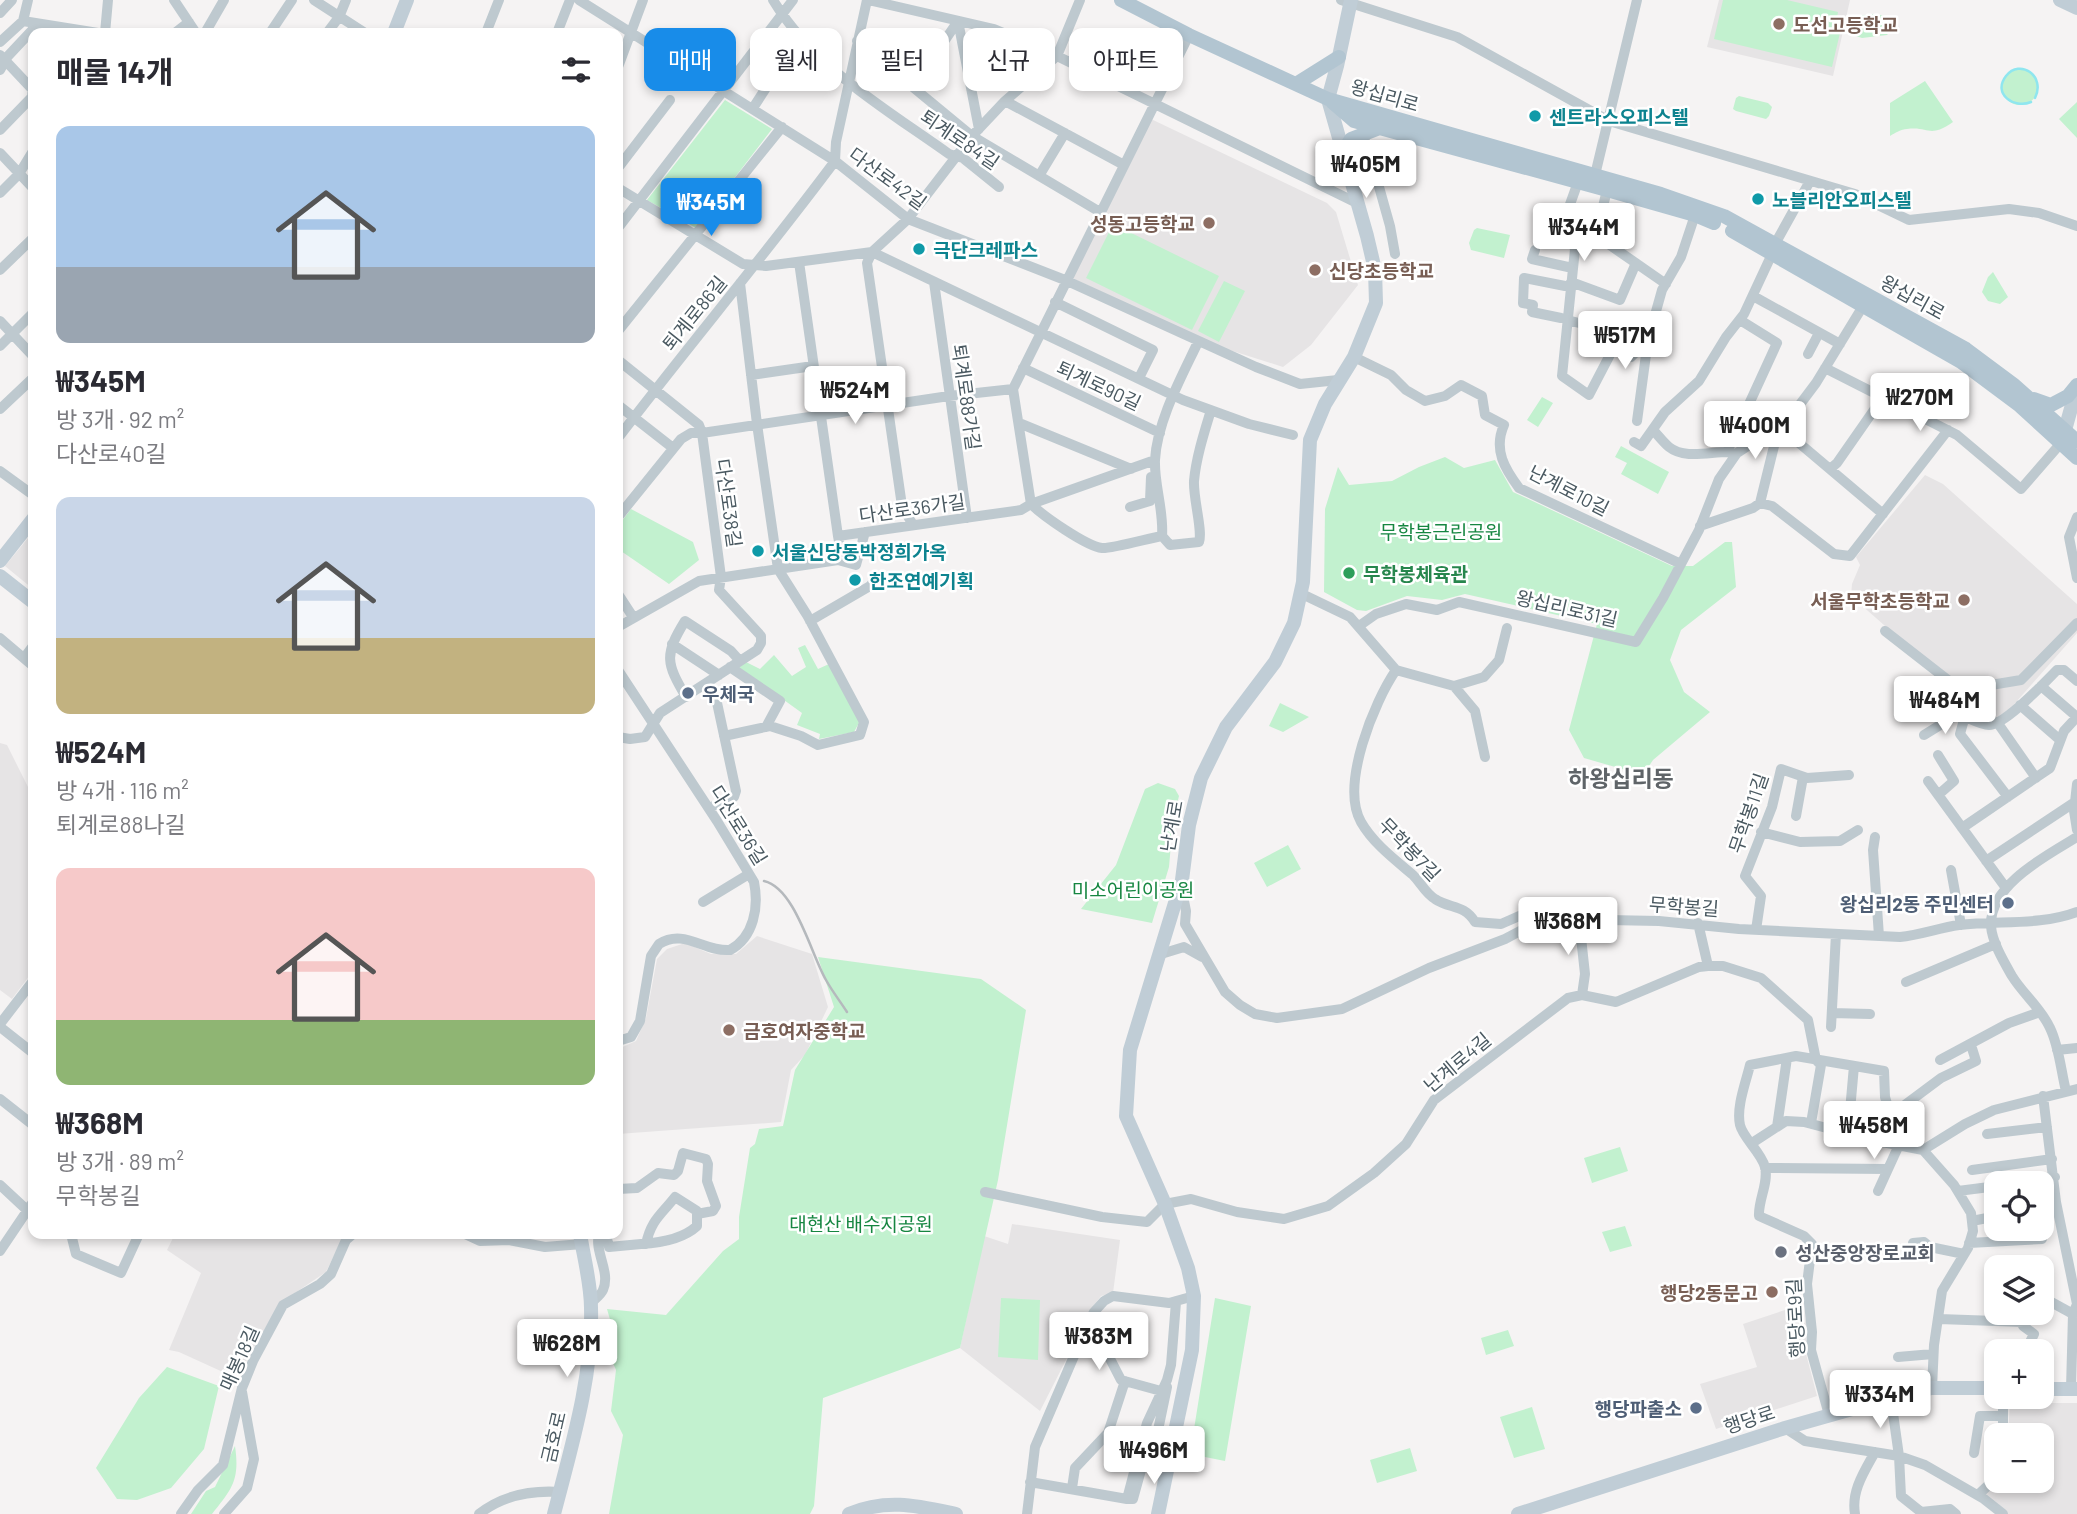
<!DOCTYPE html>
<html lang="ko">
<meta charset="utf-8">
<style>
:root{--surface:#fff;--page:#f2f2f3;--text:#2b2b33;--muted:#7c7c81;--accent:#188ce9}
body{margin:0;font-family:Barlow,"Noto Sans KR",sans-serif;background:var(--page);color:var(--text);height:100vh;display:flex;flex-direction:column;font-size:26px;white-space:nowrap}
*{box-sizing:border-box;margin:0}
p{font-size:23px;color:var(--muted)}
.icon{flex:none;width:38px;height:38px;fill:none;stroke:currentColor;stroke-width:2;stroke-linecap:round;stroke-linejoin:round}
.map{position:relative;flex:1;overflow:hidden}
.details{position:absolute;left:28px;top:28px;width:595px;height:1211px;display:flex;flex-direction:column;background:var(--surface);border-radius:14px;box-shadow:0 4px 10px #0003}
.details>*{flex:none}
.guide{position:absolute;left:644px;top:28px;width:665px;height:63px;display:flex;gap:14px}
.controls{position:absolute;left:1984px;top:1171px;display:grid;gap:14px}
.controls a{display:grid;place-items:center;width:70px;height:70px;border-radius:14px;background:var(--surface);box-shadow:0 4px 10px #0003;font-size:35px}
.price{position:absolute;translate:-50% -60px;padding:0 16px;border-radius:7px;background:#fff;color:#222;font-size:23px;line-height:46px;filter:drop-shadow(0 2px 4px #0008)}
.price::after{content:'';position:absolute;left:50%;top:42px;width:21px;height:16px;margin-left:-10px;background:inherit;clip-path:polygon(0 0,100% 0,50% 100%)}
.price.on{background:var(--accent);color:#fff}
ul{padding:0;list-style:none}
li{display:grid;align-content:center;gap:14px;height:371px;padding:0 28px}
li span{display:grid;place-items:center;height:217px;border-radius:14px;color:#555}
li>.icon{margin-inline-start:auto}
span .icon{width:126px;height:126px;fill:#fffc;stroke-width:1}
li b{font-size:30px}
h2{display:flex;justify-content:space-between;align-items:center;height:84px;padding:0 28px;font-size:30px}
.pill{padding:0 24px;border-radius:14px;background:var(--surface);box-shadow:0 4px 10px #0003;font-size:24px;line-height:63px}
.pill.on{background:var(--accent);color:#fff}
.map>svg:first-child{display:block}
.education{fill:#e6e4e5}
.green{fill:#c2f1cf}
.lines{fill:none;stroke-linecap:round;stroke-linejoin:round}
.stream{stroke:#8fe6ef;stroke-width:2.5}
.street{stroke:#bec9cf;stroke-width:10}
.secondary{stroke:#c0cdd6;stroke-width:14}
.primary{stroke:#b2c5d1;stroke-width:14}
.rail{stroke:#b5b9bd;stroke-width:2.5}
.education-dot{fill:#8d6e63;stroke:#fff;stroke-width:2.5}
.culture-dot{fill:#0f9aa8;stroke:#fff;stroke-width:2.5}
.leisure-dot{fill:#2e9e5b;stroke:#fff;stroke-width:2.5}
.service-dot{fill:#5c6f8a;stroke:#fff;stroke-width:2.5}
.worship-dot{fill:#6b7280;stroke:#fff;stroke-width:2.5}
.labels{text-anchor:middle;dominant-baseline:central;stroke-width:5;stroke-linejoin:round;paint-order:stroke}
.education-label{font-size:19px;font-weight:bold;fill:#785e54;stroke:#fff;text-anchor:start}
.street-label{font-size:19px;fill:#4a5961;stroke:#fff}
.culture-label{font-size:19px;font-weight:bold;fill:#0d838f;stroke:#fff;text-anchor:start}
.park-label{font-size:19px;fill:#168641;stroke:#fff}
.leisure-label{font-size:19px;font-weight:bold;fill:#27864d;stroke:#fff;text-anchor:start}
.service-label{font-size:19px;font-weight:bold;fill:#4e5e75;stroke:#fff;text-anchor:end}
.worship-label{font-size:19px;font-weight:bold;fill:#5b616d;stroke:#fff;text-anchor:start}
.quarter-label{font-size:23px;font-weight:bold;fill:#5f6468;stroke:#fff}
</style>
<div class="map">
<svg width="2077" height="1514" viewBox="0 0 2077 1514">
<rect width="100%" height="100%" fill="#f5f3f3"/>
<path class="education" d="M1719 0H1850L1833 76 1707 47Z
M1151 119 1327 203 1336 212 1358 285 1311 345 1283 367 1220 347 1072 278Z
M1925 475 1943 484 2077 604V633L2009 710 1992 720 1851 596 1852 584 1860 565 1856 557Z
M33 532V589L5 566Z
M0 743 7 745 33 797V971L12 999 0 990Z
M757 936 812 954 828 1007 805 1055 791 1070 781 1122 618 1134V1049L636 1041 646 1018 657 959 667 949 685 943 711 954H736Z
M1012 1224 1120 1240 1113 1293 1101 1296 1094 1305 1040 1411 960 1348 984 1236 1008 1244Z
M175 1234H195L204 1239 207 1234H350L341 1241 326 1272 280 1303 236 1378 179 1352 169 1350 201 1273 167 1250Z
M1800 1305 1804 1310 1807 1328 1805 1350 1817 1396 1716 1429 1700 1384 1757 1367 1743 1324Z
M2010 1403H2077V1514H2004L1981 1495 1997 1480H2042V1435H2008Z"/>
<path class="green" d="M1723 0H1787L1838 12 1837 18 1843 20 1832 67 1714 39Z
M1875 14 1890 17 1894 20V27L1887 35 1862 38 1850 34 1854 16Z
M2002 87a18 18 0 1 1 36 0a18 18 0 1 1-36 0Z
M1925 81 1953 122C1928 139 1930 126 1907 129 1901 129 1895 133 1890 136V103Z
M1739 96 1768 103 1772 107 1769 116 1766 119 1736 111 1733 109 1736 98Z
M725 100 772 129 696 228 647 200Z
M2077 102V138L2059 119Z
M1113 224 1219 276 1192 330 1086 278Z
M1477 228 1510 235 1504 258 1471 250 1469 243 1474 230Z
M1993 272 2008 297 2000 304 1988 301 1982 292 1988 277Z
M1224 281 1245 291 1219 342 1198 331Z
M1542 397 1553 403 1538 427 1527 420Z
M1621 446 1669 472 1658 494 1621 474 1627 463 1615 457Z
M1445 457 1464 468 1495 460 1513 492 1672 566H1693L1725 542H1732L1736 587 1681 630 1670 660 1684 692 1710 712 1653 760 1643 775 1584 758 1569 730 1597 624 1465 594 1442 600 1407 596 1366 611 1357 610 1324 592 1325 509 1338 467 1349 485 1392 481 1419 467Z
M631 509 693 542 699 560 669 584 618 549V526Z
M805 645 818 669 829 664 860 721 854 732 819 739 820 734 797 725 802 713 738 667 746 662 760 669 774 655 792 676 806 667 798 648Z
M1280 703 1309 717 1283 732 1269 726Z
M1158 783 1175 789 1179 796 1173 820 1169 867 1152 923 1081 909 1116 865 1145 789Z
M1288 845 1301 869 1267 887 1254 863Z
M818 957 981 979 1026 1010 998 1180 960 1348 823 1398 814 1506 810 1514H609L623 1435 611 1411 616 1370 610 1356 611 1323 607 1309 666 1315 723 1251 739 1239V1217L750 1148 755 1144 759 1129 783 1126 795 1070 834 1007Z
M1620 1147 1628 1171 1592 1183 1584 1158Z
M1625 1226 1632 1246 1610 1252 1602 1232Z
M1001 1298 1040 1300 1038 1360 998 1357Z
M1215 1298 1251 1306 1225 1461 1190 1454Z
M1508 1330 1514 1346 1486 1355 1481 1338Z
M167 1367 219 1386 204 1449 171 1488 137 1500 117 1499 96 1468 139 1398Z
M1532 1407 1545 1449 1514 1458 1500 1417Z
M235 1446C240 1480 232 1489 212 1514H191L206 1491 215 1487Z
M1410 1448 1417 1471 1377 1483 1370 1460Z"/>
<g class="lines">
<path class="stream" d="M2031 102C2014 109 1992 94 2006 76 2020 58 2046 76 2035 98"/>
<path class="street" d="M28 0 23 21 98 33
M174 0 196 33
M314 0 365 33
M579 0 835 161 908 219 1065 280 1256 367 1300 384 1338 380
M773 0C814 68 886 109 949 154L963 158 999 187
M868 0 994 29 1057 56 1359 204
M1341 0 1457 37 1609 121 1855 194 1909 220 2009 209 2039 213 2077 226
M0 13 12 0
M958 21 979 129
M105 33 108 0
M175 33 189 22
M205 33 224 0
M270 33 292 0
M327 33 339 17 346 0
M486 33 499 0
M557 33 570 0
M857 41 972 136 1100 212
M0 42 23 21
M0 55 33 90
M1069 61 1117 47 1148 41 1175 28
M618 67 643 0
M0 70 8 56 38 24
M913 87 958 21
M1005 101 1124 165
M753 108 773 77 805 41
M0 130 32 97 33 86
M1359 135 1367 144 1390 226 1395 254
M0 153 33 188
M618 168 670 100
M1595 175 1637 0
M1039 176 1065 133
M618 188 743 264 766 266 872 252 908 219 972 136 1005 101 1057 56 1080 0
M1607 190 1599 223 1604 241 1666 284
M0 193 19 174 33 151
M618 228 793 0
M1567 230 1575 249 1562 376 1589 395 1613 349 1631 357 1648 340
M1568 235 1564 221 1578 182
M1775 244 1810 181
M1535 250 1532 259 1568 267
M799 262 838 536
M0 270 33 238
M934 282 967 518
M1571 282 1620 300 1636 263
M740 283 757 424 778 569
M1753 296 1840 344
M1055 302 1153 350 1139 378
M1561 318 1532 312 1533 305 1523 303 1524 278 1565 286
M1567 320 1648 340
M0 321 33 356
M618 331 782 127
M1198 342C1182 376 1157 421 1155 460 1154 485 1164 510 1162 536L1170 545 1199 542C1203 531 1193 498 1194 481 1196 458 1204 433 1211 410
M0 346 33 313
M1808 354 1819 333
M1354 357 1391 375 1406 390 1425 401 1445 396 1461 385 1482 396 1485 415 1504 425C1493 450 1505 469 1519 488L1681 564
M618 360 699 425 702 433H691L681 439 618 517
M1023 368 1160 433
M1825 368 1957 435 2021 489 2061 443
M751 375 813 366
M618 405 673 448
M0 409 33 378
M1637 421 1648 340 1662 290 1681 257 1695 215
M1019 423 1131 469
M1653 430C1658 435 1663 442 1669 447 1685 460 1712 451 1731 452
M618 438C689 345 765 255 835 161L836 142 867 0
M1634 442 1641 446 1665 412 1699 381 1726 337 1744 314 1772 254
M1727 452 1777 343 1740 320
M1830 469 1837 463 1883 397
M0 471 33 495
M1760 503 1772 506 1834 554 1850 556 1948 430
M1760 503 1779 426 1883 514
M1130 507 1150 501 1151 477
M2077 517 2069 537 2077 578
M913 525 902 506 867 263 872 252 1183 400 1249 424 1293 435
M1700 526 1753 508 1760 503
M1162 536C1150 538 1111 549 1102 548 1086 546 1043 516 1031 504L1013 389 1189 35
M838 560 840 547 838 536 1021 510 1031 504 1155 460
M618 594 633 617
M1302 594 1350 617 1396 670
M810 621 870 586 876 579
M1359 626 1376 614 1406 604 1437 610 1459 602 1636 642 1663 598 1699 530 1719 479 1737 453 1789 419 1816 383 1863 306
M618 627 699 581 838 560 856 565 865 532
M1885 631 1976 702 1991 685 2021 680 2077 623
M0 638 33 666
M672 644 719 675
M24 658 33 646
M730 667 780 701 766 727
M618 670 717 821 754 882C759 907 754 937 730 950 704 952 684 928 659 944L651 956 640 1021 631 1037 618 1041
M1396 670C1374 702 1340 785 1361 822 1373 843 1394 859 1413 875 1420 882 1426 894 1435 899 1450 909 1464 904 1475 922L1501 924 1526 913 1542 923
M1396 670 1454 686 1484 677 1499 660 1507 628
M707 683 716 698 736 791 734 797 709 808
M1454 686 1475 711 1485 757
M2041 686 2077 717
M686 697C666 663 664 655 685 621L731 651 740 661
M2020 705 2060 740
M1965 716 1960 734 2008 797
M1997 722 2036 778
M1924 735 1958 714C1967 717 1980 725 1989 725 2005 725 2045 682 2057 670H2064L2077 681
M724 736 770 726 801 736 818 745 860 735 864 722 807 615 778 569
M618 737 630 739 645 737 660 713 757 650 761 643V636L719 590 721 577 702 433 949 396 1013 389
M1928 781 2006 888
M2077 784 2074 811 2077 830
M1938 795 1954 781 1938 755
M1796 816 1803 777
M1962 828 2050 768 2064 731 2077 717
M1761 832 1800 842 1840 841 1858 830
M1875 837 1873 850 1879 936
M1986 861 2075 802
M1951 870 1961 925
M1181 886 1186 911 1185 924 1225 992 1240 1005 1255 1014 1277 1018 1342 1009 1429 968 1505 939 1524 929 1557 919 1659 921 1739 929 1900 937C1920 935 1939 928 1959 925 1998 920 2040 926 2077 912
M703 902 749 874
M1579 919 1585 974 1582 995
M1756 930 1761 896 1745 876 1772 807 1781 769 1807 778 1849 775
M1161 954 1184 947 1202 957
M1708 966H1723L1761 978 1808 1020 1816 1060 1821 1065 1811 1123
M1906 982 1996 944
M1832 1013 1870 1014
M0 1024 33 981
M0 1027 33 1053
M1831 1027 1836 934
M2057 1050 2077 1048
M1940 1060 2009 1023 2040 1012
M2066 1091C2061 1071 2059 1046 2050 1028 2041 1008 2023 994 2012 976 2004 962 1992 942 1991 926 1989 885 2046 856 2077 837
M2043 1096 2056 1202 2077 1304
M0 1099 33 1125
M1890 1116 1941 1078 1976 1061 1971 1045
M1777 1127 1787 1058
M1848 1133 1854 1066
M1987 1134 2047 1127
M1752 1143 1786 1121 1804 1122 1872 1140 1923 1150 1965 1124 1994 1110 2077 1089
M1923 1150 1954 1185 1971 1213 1973 1231 1968 1248 1942 1291 1934 1345 1932 1388
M1765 1168 1887 1169
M1972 1170 2052 1159
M2016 1183 2055 1177
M0 1185 28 1211
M618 1189 637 1188 658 1173 674 1175 678 1171 683 1153 706 1159 708 1164 707 1181 716 1206 713 1211 697 1214
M1958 1191 1997 1186
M985 1192 1102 1217 1147 1222 1165 1204 1191 1199 1237 1212 1284 1219 1328 1206 1374 1173 1406 1144 1434 1100 1568 998 1582 995 1616 1002 1699 967 1708 966 1698 923
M2042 1205 2056 1202
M1972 1221 1997 1216
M73 1234 72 1238 76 1254 121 1273 139 1234
M465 1234 480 1241 509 1240 545 1247 582 1244
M606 1234 609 1247 641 1244C659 1243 683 1239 697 1226V1211L675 1197C661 1215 651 1220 646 1244
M1913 1243 1924 1242 1930 1247 1964 1254
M1969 1243 2042 1239
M0 1251 33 1202
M2042 1297 2073 1314
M591 1303C594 1300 601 1295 603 1290 611 1272 594 1252 599 1234
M2023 1312V1326L2034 1334 2028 1346 2034 1351
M1939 1319 2024 1322
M1083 1335 1105 1349 1121 1380 1161 1391
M1898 1357 1933 1354
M2042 1358 2046 1362 2047 1389
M1167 1387 1157 1435 1172 1442
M2071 1389 2073 1314 2077 1304
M1891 1399 1899 1456 1901 1496 1921 1512 1950 1509 1956 1514
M1829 1415 1811 1350 1812 1332 1807 1284 1812 1244 1804 1236 1759 1216C1758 1200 1769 1183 1765 1167 1761 1152 1743 1138 1740 1125 1736 1107 1746 1082 1750 1065L1796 1056 1884 1071 1885 1097 1899 1145 1878 1191
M2003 1416V1435
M1785 1428 1805 1441 1899 1456 1925 1465 1984 1499 2003 1514
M1974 1453 1980 1416H2003V1396
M1030 1482 1127 1499
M1072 1488 1075 1468 1108 1433 1125 1381
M1978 1495 1997 1477
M1127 1499 1147 1423 1167 1380 1171 1365 1176 1302
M1127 1499H1133L1146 1452 1172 1442
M181 1514 198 1490 223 1465 242 1388 253 1361 283 1305 320 1284 331 1274 346 1240 353 1234
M224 1514 247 1488 254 1459 242 1392
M479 1514C503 1495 530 1490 560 1492
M1027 1514 1035 1447 1083 1335 1094 1312 1104 1301 1113 1296 1169 1303 1194 1296
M1855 1514C1851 1491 1864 1472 1875 1452"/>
<path class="secondary" d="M2060 0 2077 8
M394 33 407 0
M2058 438 2065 430 2077 387
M0 561 33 519
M0 576 33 602
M2042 1389H2077
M554 1514C571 1448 593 1377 591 1308 591 1284 584 1258 580 1234
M849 1514C887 1498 918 1506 956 1514
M1158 1514 1192 1350 1194 1296 1188 1268 1165 1204 1126 1116 1130 1050 1182 880 1189 825 1201 778 1226 727 1275 662 1294 623 1303 582 1310 440 1325 404 1354 357 1376 303 1375 270 1367 236 1328 99 1337 66 1351 0
M1518 1514 1785 1428 1912 1392 1932 1388H1997"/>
<path class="primary" d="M1121 0 1189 35 1328 99 1661 194 1724 216 1966 349 2013 384 2077 441
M1296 84 1339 57
M1332 102 1354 121 1607 190 1695 215 1714 223
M1343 152 1351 139 1377 129
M1732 231 1961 362 2020 406 2077 458
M2034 399 2051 405 2068 396 2077 385"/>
<path class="rail" d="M764 881C795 888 811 954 826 980 832 991 840 1001 847 1012"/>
</g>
<g class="education-dot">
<circle cx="1779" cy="24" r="7"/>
<circle cx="1209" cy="223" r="7"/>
<circle cx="1315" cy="270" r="7"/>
<circle cx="1964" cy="600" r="7"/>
<circle cx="729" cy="1030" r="7"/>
<circle cx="1772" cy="1292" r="7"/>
</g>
<g class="culture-dot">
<circle cx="1535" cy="116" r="7"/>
<circle cx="1758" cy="199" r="7"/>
<circle cx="919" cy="249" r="7"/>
<circle cx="758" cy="551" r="7"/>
<circle cx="855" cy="580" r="7"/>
</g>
<circle class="leisure-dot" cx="1349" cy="573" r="7"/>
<g class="service-dot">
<circle cx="688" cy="693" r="7"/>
<circle cx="2008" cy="903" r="7"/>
<circle cx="1696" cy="1408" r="7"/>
</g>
<circle class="worship-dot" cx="1781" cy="1252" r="7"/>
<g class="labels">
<g class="education-label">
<text x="1793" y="24">도선고등학교</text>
<text x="1195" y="223" text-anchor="end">성동고등학교</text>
<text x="1329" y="270">신당초등학교</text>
<text x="1950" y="600" text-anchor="end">서울무학초등학교</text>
<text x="743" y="1030">금호여자중학교</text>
<text x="1758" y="1292" text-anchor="end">행당2동문고</text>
</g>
<g class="street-label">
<text transform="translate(1385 95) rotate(16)">왕십리로</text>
<text transform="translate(960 139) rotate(34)">퇴계로84길</text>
<text transform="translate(888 178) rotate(36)">다산로42길</text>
<text transform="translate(1913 297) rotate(29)">왕십리로</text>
<text transform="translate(694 313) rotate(-51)">퇴계로86길</text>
<text transform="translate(1099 385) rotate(25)">퇴계로90길</text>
<text transform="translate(967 397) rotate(82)">퇴계로88가길</text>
<text transform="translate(1569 490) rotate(27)">난계로10길</text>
<text transform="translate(729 503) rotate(82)">다산로38길</text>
<text transform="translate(912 508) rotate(-8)">다산로36가길</text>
<text transform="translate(1567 608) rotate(13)">왕십리로31길</text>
<text transform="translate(1748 813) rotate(-71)">무학봉11길</text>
<text transform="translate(739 825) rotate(58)">다산로36길</text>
<text transform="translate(1171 826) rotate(-80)">난계로</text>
<text transform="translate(1410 849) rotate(46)">무학봉7길</text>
<text transform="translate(1684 906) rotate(4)">무학봉길</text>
<text transform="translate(1457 1062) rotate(-40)">난계로4길</text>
<text transform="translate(1795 1318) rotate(-93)">행당로9길</text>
<text transform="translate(239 1358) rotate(-66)">매봉18길</text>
<text transform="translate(1749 1419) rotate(-18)">행당로</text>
<text transform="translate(553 1437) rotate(-77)">금호로</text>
</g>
<g class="culture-label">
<text x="1549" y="116">센트라스오피스텔</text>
<text x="1772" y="199">노블리안오피스텔</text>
<text x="933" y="249">극단크레파스</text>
<text x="772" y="551">서울신당동박정희가옥</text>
<text x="869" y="580">한조연예기획</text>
</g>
<g class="park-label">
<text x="1441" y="531">무학봉근린공원</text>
<text x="1133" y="889">미소어린이공원</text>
<text x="861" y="1223">대현산 배수지공원</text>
</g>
<g class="leisure-label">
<text x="1363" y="573">무학봉체육관</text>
</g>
<g class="service-label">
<text x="702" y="693" text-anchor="start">우체국</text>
<text x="1994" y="903">왕십리2동 주민센터</text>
<text x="1682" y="1408">행당파출소</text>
</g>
<g class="worship-label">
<text x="1795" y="1252">성산중앙장로교회</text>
</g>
<g class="quarter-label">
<text x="1621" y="778">하왕십리동</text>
</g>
</g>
</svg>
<div class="controls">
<a><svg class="icon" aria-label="locate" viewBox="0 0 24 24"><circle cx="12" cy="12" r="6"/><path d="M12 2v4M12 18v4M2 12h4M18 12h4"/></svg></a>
<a><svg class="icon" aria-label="layers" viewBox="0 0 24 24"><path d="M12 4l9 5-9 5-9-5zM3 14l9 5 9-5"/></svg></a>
<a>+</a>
<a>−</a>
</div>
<b class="price" style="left:1366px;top:200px">₩405M</b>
<b class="price on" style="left:711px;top:238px">₩345M</b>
<b class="price" style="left:1584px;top:263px">₩344M</b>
<b class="price" style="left:1625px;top:371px">₩517M</b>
<b class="price" style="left:855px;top:426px">₩524M</b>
<b class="price" style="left:1920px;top:433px">₩270M</b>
<b class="price" style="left:1755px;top:461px">₩400M</b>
<b class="price" style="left:1945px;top:736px">₩484M</b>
<b class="price" style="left:1568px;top:957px">₩368M</b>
<b class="price" style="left:1874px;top:1161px">₩458M</b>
<b class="price" style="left:1099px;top:1372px">₩383M</b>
<b class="price" style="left:567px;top:1379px">₩628M</b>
<b class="price" style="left:1880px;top:1430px">₩334M</b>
<b class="price" style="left:1154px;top:1486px">₩496M</b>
<div class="guide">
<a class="pill on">매매</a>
<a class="pill">월세</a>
<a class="pill">필터</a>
<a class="pill">신규</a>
<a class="pill">아파트</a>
</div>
<section class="details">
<h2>매물 14개<svg class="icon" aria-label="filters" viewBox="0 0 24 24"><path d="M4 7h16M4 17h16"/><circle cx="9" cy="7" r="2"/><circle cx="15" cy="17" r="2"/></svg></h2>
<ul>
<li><span style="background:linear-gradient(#a9c7e8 65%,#9aa5b1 0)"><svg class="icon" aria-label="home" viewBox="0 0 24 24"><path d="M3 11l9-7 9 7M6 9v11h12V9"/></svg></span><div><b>₩345M</b><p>방 3개 · 92 m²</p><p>다산로40길</p></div></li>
<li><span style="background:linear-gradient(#c9d6e8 65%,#c2b280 0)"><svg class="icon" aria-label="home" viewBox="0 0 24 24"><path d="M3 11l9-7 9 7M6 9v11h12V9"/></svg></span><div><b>₩524M</b><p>방 4개 · 116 m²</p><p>퇴계로88나길</p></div></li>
<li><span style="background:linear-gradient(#f6c9c9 70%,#8fb573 0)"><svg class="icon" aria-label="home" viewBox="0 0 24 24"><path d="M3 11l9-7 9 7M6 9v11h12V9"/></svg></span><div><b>₩368M</b><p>방 3개 · 89 m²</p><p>무학봉길</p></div></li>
</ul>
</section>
</div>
